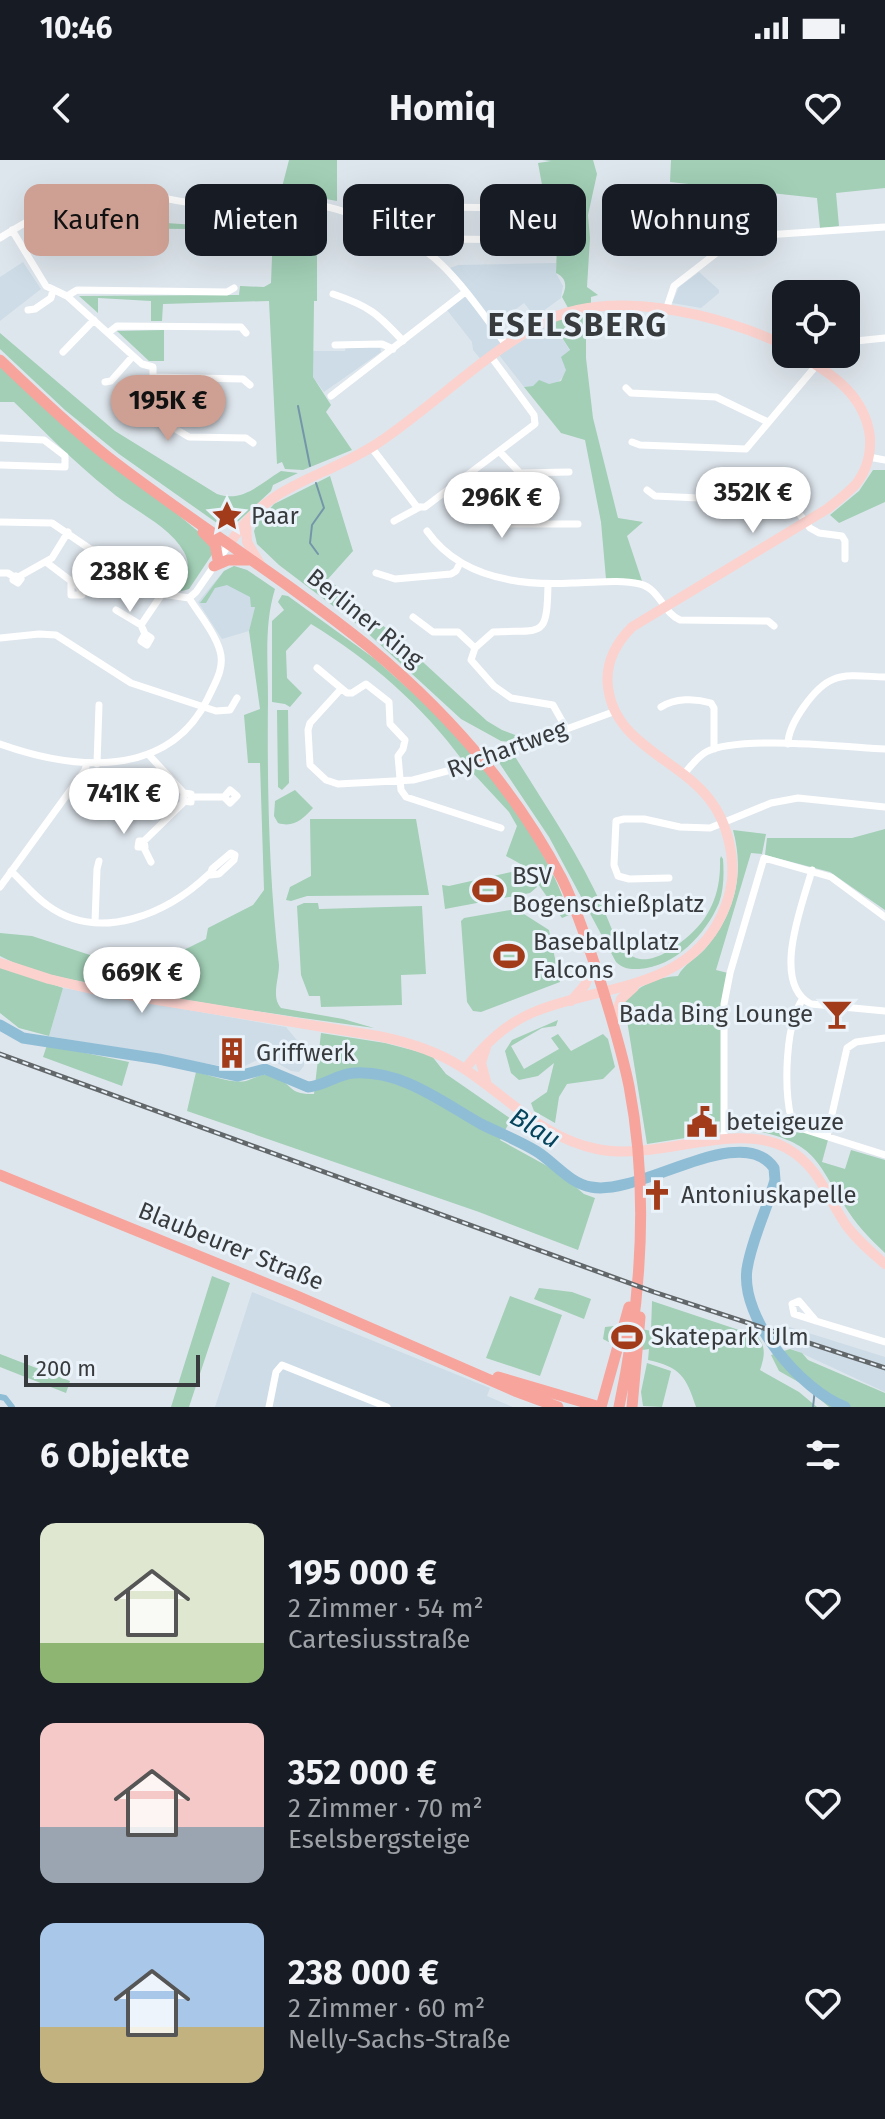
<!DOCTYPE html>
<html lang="de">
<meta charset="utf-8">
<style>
:root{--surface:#171b24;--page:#242831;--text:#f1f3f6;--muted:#9ea1a6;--accent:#cda093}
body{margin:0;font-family:"Fira Sans",sans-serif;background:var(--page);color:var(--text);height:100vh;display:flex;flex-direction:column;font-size:30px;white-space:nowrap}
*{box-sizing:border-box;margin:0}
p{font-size:26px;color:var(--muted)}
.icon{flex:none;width:44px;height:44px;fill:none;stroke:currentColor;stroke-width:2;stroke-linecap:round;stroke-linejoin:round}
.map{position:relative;height:1247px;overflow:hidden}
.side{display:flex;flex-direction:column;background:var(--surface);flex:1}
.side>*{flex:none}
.banner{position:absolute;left:24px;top:24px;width:838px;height:72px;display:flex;gap:16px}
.tools{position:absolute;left:772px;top:120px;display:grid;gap:16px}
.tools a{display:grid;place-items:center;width:88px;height:88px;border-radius:16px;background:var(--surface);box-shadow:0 8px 32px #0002;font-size:40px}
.scale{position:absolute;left:24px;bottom:20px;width:176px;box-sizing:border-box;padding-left:8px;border:4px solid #383b3d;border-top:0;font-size:22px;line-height:28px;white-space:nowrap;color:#383b3d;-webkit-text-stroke:6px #ebf3fa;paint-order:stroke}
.price{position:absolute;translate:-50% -68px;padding:0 18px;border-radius:28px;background:#fff;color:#222;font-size:26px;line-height:52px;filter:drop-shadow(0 2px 4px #0008)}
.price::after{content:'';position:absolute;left:50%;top:48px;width:24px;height:18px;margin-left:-12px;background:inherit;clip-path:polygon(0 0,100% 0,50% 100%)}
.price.active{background:var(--accent);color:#111}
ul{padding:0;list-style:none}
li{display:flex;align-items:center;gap:24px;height:200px;padding:0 40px}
li span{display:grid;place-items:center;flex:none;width:224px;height:160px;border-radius:16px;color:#555}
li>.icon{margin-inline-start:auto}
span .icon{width:96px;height:96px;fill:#fffc;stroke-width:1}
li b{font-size:34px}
h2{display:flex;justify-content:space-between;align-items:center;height:96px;padding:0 40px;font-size:34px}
.pill{padding:0 28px;border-radius:16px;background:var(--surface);box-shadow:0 8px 32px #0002;font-size:28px;line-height:72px}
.pill.active{background:var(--accent);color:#111}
.status{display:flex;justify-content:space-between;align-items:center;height:56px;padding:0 40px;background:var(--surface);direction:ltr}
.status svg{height:22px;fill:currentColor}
header{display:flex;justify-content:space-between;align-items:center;height:104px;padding:0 40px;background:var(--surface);font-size:36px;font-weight:700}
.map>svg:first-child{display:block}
.built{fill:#cddce7}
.green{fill:#a2cfb6}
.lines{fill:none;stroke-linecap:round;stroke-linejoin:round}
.stream{stroke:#7596a8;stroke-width:2}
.canal{stroke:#8fbdd6;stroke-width:6}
.river{stroke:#8fbdd6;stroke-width:11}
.street{stroke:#fff;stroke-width:7}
.secondary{stroke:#fbd2ce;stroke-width:10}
.primary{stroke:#f7a49c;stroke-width:11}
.rail-casing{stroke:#62676a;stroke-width:5}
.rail{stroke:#ebf3fa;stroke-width:2;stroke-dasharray:6;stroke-linecap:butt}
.labels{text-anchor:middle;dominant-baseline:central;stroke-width:6;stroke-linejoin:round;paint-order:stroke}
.poi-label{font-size:24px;fill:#383b3d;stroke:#ebf3fa;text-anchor:start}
.street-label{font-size:24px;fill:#383b3d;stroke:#ebf3fa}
.water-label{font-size:26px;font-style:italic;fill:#04445d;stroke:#ebf3fa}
.district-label{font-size:32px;font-weight:bold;letter-spacing:2px;fill:#383b3d;stroke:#ebf3fa}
</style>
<div class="status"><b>10:46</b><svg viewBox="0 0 49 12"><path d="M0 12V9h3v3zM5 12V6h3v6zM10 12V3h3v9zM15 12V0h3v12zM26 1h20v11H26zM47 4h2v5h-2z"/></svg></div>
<header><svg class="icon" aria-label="back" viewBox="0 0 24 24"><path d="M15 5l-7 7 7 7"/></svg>Homiq<svg class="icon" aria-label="heart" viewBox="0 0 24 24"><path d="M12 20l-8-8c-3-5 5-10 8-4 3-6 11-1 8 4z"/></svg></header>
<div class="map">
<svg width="885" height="1247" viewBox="0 0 885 1247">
<rect width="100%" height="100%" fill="#dee6ed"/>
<path class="built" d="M23 102 41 129 0 161V117Z
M556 103V113L563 126 561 138 535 157 524 143 502 160 498 170 508 182 482 201 473 190 472 182 447 150 464 128 450 108 458 105Z
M699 112 719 130V133L701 148 672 143 679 127Z
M552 162 570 191 562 197 566 205V214L557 223 524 227 499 195Z
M380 186 381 192 324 232 313 217 312 191H345L346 187Z
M234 406 247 410 275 429 255 447 249 471 222 479 198 442 224 411Z
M63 828 286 867 305 890 304 906 299 912 291 911 277 903 255 901 239 909 49 876Z
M252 1132 490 1228 487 1236 513 1247H215Z
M783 1165 885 1197V1232L788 1187Z"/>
<path class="green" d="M289 0H337V41L281 31Z
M542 0H593L597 14 588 55 590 78 587 127 598 135 591 137V143L586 144V198L593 258 618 358 643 362 627 376 642 421 606 419 601 362 585 280 561 273 524 227 533 226 539 220 549 224 561 221 566 210 561 197 570 190 552 162 572 155 562 137C567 127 567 118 556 113L557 84 551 74 538 3 551 1Z
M671 0H885V28L836 33 839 66 820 68 817 38 670 22Z
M156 41 166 43V63L211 66 212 61 223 62 224 65 267 63 266 43 291 44 317 49V141H314L313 217 331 245 326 252 352 290 303 310 285 309 282 302 277 304 269 141 163 144 162 161H151V141L98 138V153L79 136 239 135 240 126 264 127 271 123 273 70 96 68 97 51 154 61Z
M164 170V201H149L117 171Z
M0 173 115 271 217 334C243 343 261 323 281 311L298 313 273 325 271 331 231 368H224L119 294 65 250 0 189Z
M0 205 207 379 213 393 189 429 178 432C184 418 193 408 184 392 169 365 132 350 109 330 75 303 45 272 14 242H0Z
M873 310H885V342L839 363 830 355 859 331Z
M330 316 353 391 328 419 387 469 487 561 502 570 523 578 510 582 501 581 461 559 362 468 279 405 257 384 254 371 257 364 274 344Z
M234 406 247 410 275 429C264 464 268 503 268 539 267 627 269 719 279 805 279 819 271 837 281 848L343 859 374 868C292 857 211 845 130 830 87 822 40 817 0 796V773L32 776 90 795 102 789C152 807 160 802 206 779L208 768 253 745 264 730 260 603H248L244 555 260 549 249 471 255 447H251L250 437 227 425 215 428 206 443H200L224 411Z
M282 435 288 436 375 499 430 548 474 597 463 601C422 545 370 500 311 464L286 491 287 518 302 533 290 547 285 544 272 542V461L284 450 278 442Z
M277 550H288L289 623 282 630 278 627Z
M514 595C545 645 579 694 603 748 611 765 617 790 636 798 652 804 673 789 685 779 711 758 721 732 720 699L721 696 723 699C724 713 724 729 719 743 706 774 675 807 639 809 630 809 623 809 616 802L549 677 498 601Z
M482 606C516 651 553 701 569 755L562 758 526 707 506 696 517 666 509 652 471 611Z
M295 630 313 648C303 659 294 668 278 663L274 656 275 641Z
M310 659H416L429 735 307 736 291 741 286 740 290 727 311 716Z
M885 669V750L830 712 765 695 767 678H852Z
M733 670 766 674 762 694 751 693 716 810 728 813 723 972 647 984 624 842C638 826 656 817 678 816 684 804 696 799 705 789 735 754 745 714 733 670Z
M525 709 537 727 530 733 445 749 442 725 449 726Z
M304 743H318L319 749 422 746 426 814 401 815 402 845 321 847 320 836H309L301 815 297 746Z
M516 749 549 770 560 822 481 852 473 851 467 842 461 761 464 758Z
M0 806 63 828 49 876 19 868 0 853Z
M558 860 556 866 542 868 511 886 524 909 559 889 551 878 558 874 571 891 603 874 608 879 615 907 603 919 567 924 559 937 555 963 534 951 531 943 547 932 554 903 538 916 519 920 511 913 505 891 512 880Z
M321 873 385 883 431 895 446 914 511 959 500 980 558 1012 584 1034 595 1038 578 1090 479 1052 187 951 196 912C210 915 232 924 246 921 257 918 262 911 275 917 293 924 288 935 314 934Z
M47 885 129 902 122 926 43 897Z
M786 953 793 967 828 980 822 1002 845 1009 851 990 885 1000V1093C869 1078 855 1063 844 1045 817 1002 816 985 762 972L785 968Z
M212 1116 230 1123 189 1247H171Z
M539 1128 572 1132 591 1139 584 1159 534 1139Z
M510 1136 562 1155 540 1216 486 1198Z
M652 1141 757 1176C767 1187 764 1198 760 1210L799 1232 817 1247H696C686 1216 680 1207 648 1200L649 1189C632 1192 617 1187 603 1179L605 1167 624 1165 651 1171Z
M790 1189 802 1193 808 1200 885 1233V1247H829L802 1224 779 1211 771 1195Z
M0 1194 70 1221 66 1233 0 1207Z
M647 1203 671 1211 662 1247 643 1246 641 1232Z"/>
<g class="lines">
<path class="stream" d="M298 246 310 306
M316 323 324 348 312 365 310 383 318 394
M813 1247 815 1229
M836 1247 840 1245"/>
<path class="canal" d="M0 1237 5 1238 12 1247"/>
<path class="river" d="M0 865 23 878 159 899 238 916 265 909 308 927C324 926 337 914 354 913 402 910 442 942 481 964 499 973 518 980 536 991 553 1001 570 1024 591 1027 639 1037 741 960 774 1008L775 1020C767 1050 752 1078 747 1109 740 1159 801 1230 845 1247"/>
<path class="street" d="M635 57C674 71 693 43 733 79
M370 62 377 51 387 46 506 48 510 52
M12 70 46 126 67 136 142 204 153 207V217L243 219 250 225
M0 78C46 49 86 27 142 34 162 37 181 43 202 44 230 45 259 38 287 40 337 44 406 70 442 105 466 128 487 160 507 186
M427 92 441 82 450 79 544 80
M333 134C369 146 377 153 403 181
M67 136 77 130 227 132 234 128
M28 150 35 149 51 138 53 130
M666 150 674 126 737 77 885 67
M108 173 117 166 241 167 246 173
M846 182 885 178
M335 185 382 184 393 189
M63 192 94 160
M153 217V251L157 258 189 277 246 278 253 283
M105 222 111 221 133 196
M626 228 631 233 716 237 768 262
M331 236 464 133
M0 278 44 280 65 296V307L0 305
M632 282 640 285 746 289 826 194
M371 287 417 347H425L535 264 534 255 492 198
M500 292 520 313 569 312
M869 297 885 300
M461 321 489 359 496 364H578
M647 330 655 336 721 339 761 315H770L810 368 819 373 842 376 845 381V399
M394 361 420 347
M0 362 52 363 140 423 162 434 189 438
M427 371C460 418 519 426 572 423 594 423 618 419 640 424 660 429 663 453 680 460L768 461 774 466
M46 402 79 427 82 435H71V422
M0 413H8L14 417
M376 413 395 419 451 414 456 411 460 403
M16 416 21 419 18 423 13 420Z
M20 416 52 398 68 372
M548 424C547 481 542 469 493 472L475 488 471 500 494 526 511 538 553 545 566 568
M189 438 196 432 230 383
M116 450 141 465
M413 457 433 472H458L475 488
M145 474 141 481 147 485 151 478 145 474 141 465 162 434
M0 478 39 474 56 475 131 523 216 551 230 550 237 538
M317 508 347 533H352L366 524 389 542 390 564 405 580 403 589 398 596 401 630 406 637 501 668
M341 529 310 563 308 570 310 605 326 620 338 624 413 620 466 606 613 552
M661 547C675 538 695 538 711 543L714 548V589
M0 584C73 610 168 620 208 538 215 523 225 508 220 491 215 473 199 454 189 438
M788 584C788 564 815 526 834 519 849 513 869 517 885 517
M148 594 184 633 191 634V642L183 641 184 633
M97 604 99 545
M684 614C691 606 697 597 706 592 738 575 845 587 885 589
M192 637H224L230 643 237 636 230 630 224 637
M144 681 145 687H138L139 681H144L184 642
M144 688 151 702
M231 693 235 695 234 700 219 714 210 715 212 709Z
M812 710C803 743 770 823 811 844L885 851
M11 711C23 722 34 736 47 745 100 784 168 753 209 714
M669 718 629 719 618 716 614 705 616 661 624 659H644L680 667 710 668 771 643 798 638 885 647
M0 727 85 610 87 603
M95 762 97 709 99 701
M802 840C785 866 784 928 791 958L803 969 885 995
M827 976 847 888 856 882 885 878
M724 979V844L730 813 764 698 831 717 885 757
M799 1141 816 1161 794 1154 792 1144Z
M816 1161 885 1182
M269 1247 276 1212 282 1205 387 1247"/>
<path class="secondary" d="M246 362 247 382 260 404
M230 383C270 321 322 320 378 283 433 246 482 196 540 164 607 126 721 154 786 186
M0 803 49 819 96 830 378 876C408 882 437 891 463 908 508 937 542 978 597 989 657 1002 737 959 788 989 819 1007 827 1037 846 1065 857 1080 871 1092 885 1104
M571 841 585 825 594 802
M613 863 621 839 634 827
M486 887 481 903 487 925
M465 909C484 885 505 864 534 852 596 826 677 831 716 766 724 752 730 736 732 720 734 693 727 662 710 640 678 598 615 585 608 527 605 503 615 484 632 467L827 349C837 341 848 333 856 324 867 310 871 295 870 277 865 235 832 214 799 194"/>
<path class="primary" d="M0 200C35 233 70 267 108 297 193 363 285 419 369 487 447 552 515 629 562 719 577 749 586 780 597 811 609 849 621 887 629 926 649 1030 641 1143 619 1247
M203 372 215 384 218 400
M214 406 228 400H251
M0 1015 297 1136 515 1231 558 1247
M498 1217 600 1247
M601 1247 629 1147
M632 1247 640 1157"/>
<defs>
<path id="rail" d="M0 894 654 1132 885 1208"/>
</defs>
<use href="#rail" class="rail-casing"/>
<use href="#rail" class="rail"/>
</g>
<defs>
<symbol id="sight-bare" viewBox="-9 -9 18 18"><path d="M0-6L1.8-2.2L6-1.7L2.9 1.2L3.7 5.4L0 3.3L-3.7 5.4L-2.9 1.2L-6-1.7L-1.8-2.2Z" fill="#a23b19" stroke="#ebf3fa" stroke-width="2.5" paint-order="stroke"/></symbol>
<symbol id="stadium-bare" viewBox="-9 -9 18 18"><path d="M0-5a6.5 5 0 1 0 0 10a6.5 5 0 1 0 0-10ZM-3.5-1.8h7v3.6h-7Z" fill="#a23b19" stroke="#ebf3fa" stroke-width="2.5" paint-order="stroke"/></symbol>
<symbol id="bar-bare" viewBox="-9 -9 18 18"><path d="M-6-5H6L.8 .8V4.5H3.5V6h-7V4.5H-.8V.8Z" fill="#a23b19" stroke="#ebf3fa" stroke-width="2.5" paint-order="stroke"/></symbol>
<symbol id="building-bare" viewBox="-9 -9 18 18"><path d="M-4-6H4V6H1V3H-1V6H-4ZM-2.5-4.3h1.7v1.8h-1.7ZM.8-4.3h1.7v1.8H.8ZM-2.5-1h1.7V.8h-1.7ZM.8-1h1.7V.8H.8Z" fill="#a23b19" stroke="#ebf3fa" stroke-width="2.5" paint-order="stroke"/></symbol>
<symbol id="civic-bare" viewBox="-9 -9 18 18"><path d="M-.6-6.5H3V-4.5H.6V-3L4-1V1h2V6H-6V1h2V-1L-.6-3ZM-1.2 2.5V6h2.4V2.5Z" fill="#a23b19" stroke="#ebf3fa" stroke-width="2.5" paint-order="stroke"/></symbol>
<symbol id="church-bare" viewBox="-9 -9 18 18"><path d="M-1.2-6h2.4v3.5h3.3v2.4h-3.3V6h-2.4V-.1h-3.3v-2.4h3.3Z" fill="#a23b19" stroke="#ebf3fa" stroke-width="2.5" paint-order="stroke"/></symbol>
</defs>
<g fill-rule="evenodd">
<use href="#sight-bare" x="205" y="334" width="44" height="44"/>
<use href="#stadium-bare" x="466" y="708" width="44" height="44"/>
<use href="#stadium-bare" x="487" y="774" width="44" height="44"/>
<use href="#bar-bare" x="815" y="832" width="44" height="44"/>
<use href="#building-bare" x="210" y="871" width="44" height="44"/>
<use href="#civic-bare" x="680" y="940" width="44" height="44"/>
<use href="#church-bare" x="635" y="1013" width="44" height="44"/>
<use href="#stadium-bare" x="605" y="1155" width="44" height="44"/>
</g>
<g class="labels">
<g class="poi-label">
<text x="251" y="356">Paar</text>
<text x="512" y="716">BSV<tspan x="512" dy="28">Bogenschießplatz</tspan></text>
<text x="533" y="782">Baseballplatz<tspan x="533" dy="28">Falcons</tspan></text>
<text x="813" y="854" text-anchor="end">Bada Bing Lounge</text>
<text x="256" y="893">Griffwerk</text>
<text x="726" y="962">beteigeuze</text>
<text x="681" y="1035">Antoniuskapelle</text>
<text x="651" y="1177">Skatepark Ulm</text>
</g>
<g class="street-label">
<text transform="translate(365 458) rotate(39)">Berliner Ring</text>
<text transform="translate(507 589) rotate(-20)">Rychartweg</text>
<text transform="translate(231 1086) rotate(22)">Blaubeurer Straße</text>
</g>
<g class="water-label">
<text transform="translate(535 968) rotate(31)">Blau</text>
</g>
<g class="district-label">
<text x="578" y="165">ESELSBERG</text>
</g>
</g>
</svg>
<div class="tools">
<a><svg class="icon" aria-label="locate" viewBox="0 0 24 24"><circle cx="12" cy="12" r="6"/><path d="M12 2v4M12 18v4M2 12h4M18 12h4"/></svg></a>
</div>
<div class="scale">200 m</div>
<b class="price active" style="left:168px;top:283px">195K €</b>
<b class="price" style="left:753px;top:375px">352K €</b>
<b class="price" style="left:502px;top:380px">296K €</b>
<b class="price" style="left:130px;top:454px">238K €</b>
<b class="price" style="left:124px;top:676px">741K €</b>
<b class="price" style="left:142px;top:855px">669K €</b>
<div class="banner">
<a class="pill active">Kaufen</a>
<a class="pill">Mieten</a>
<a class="pill">Filter</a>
<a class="pill">Neu</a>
<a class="pill">Wohnung</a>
</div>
</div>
<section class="side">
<h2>6 Objekte<svg class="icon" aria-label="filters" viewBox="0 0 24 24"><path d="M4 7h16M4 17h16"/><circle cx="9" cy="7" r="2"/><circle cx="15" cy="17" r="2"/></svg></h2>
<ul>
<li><span style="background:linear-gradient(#dfe7d0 75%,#8fb573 0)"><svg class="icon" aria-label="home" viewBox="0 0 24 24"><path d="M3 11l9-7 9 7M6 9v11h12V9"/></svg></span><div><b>195 000 €</b><p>2 Zimmer · 54 m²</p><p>Cartesiusstraße</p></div><svg class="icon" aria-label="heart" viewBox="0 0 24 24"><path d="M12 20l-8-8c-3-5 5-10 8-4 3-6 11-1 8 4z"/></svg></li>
<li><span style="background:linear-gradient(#f6c9c9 65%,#9aa5b1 0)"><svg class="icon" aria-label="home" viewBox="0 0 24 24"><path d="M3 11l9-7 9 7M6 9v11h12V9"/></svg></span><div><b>352 000 €</b><p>2 Zimmer · 70 m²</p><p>Eselsbergsteige</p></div><svg class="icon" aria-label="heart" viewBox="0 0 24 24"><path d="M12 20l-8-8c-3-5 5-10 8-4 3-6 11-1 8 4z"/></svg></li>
<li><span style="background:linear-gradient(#a9c7e8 65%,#c2b280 0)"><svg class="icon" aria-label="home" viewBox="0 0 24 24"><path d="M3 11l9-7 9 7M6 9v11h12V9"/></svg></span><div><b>238 000 €</b><p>2 Zimmer · 60 m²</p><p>Nelly-Sachs-Straße</p></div><svg class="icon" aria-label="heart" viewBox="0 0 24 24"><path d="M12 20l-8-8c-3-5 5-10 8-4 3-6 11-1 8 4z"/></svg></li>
</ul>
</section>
